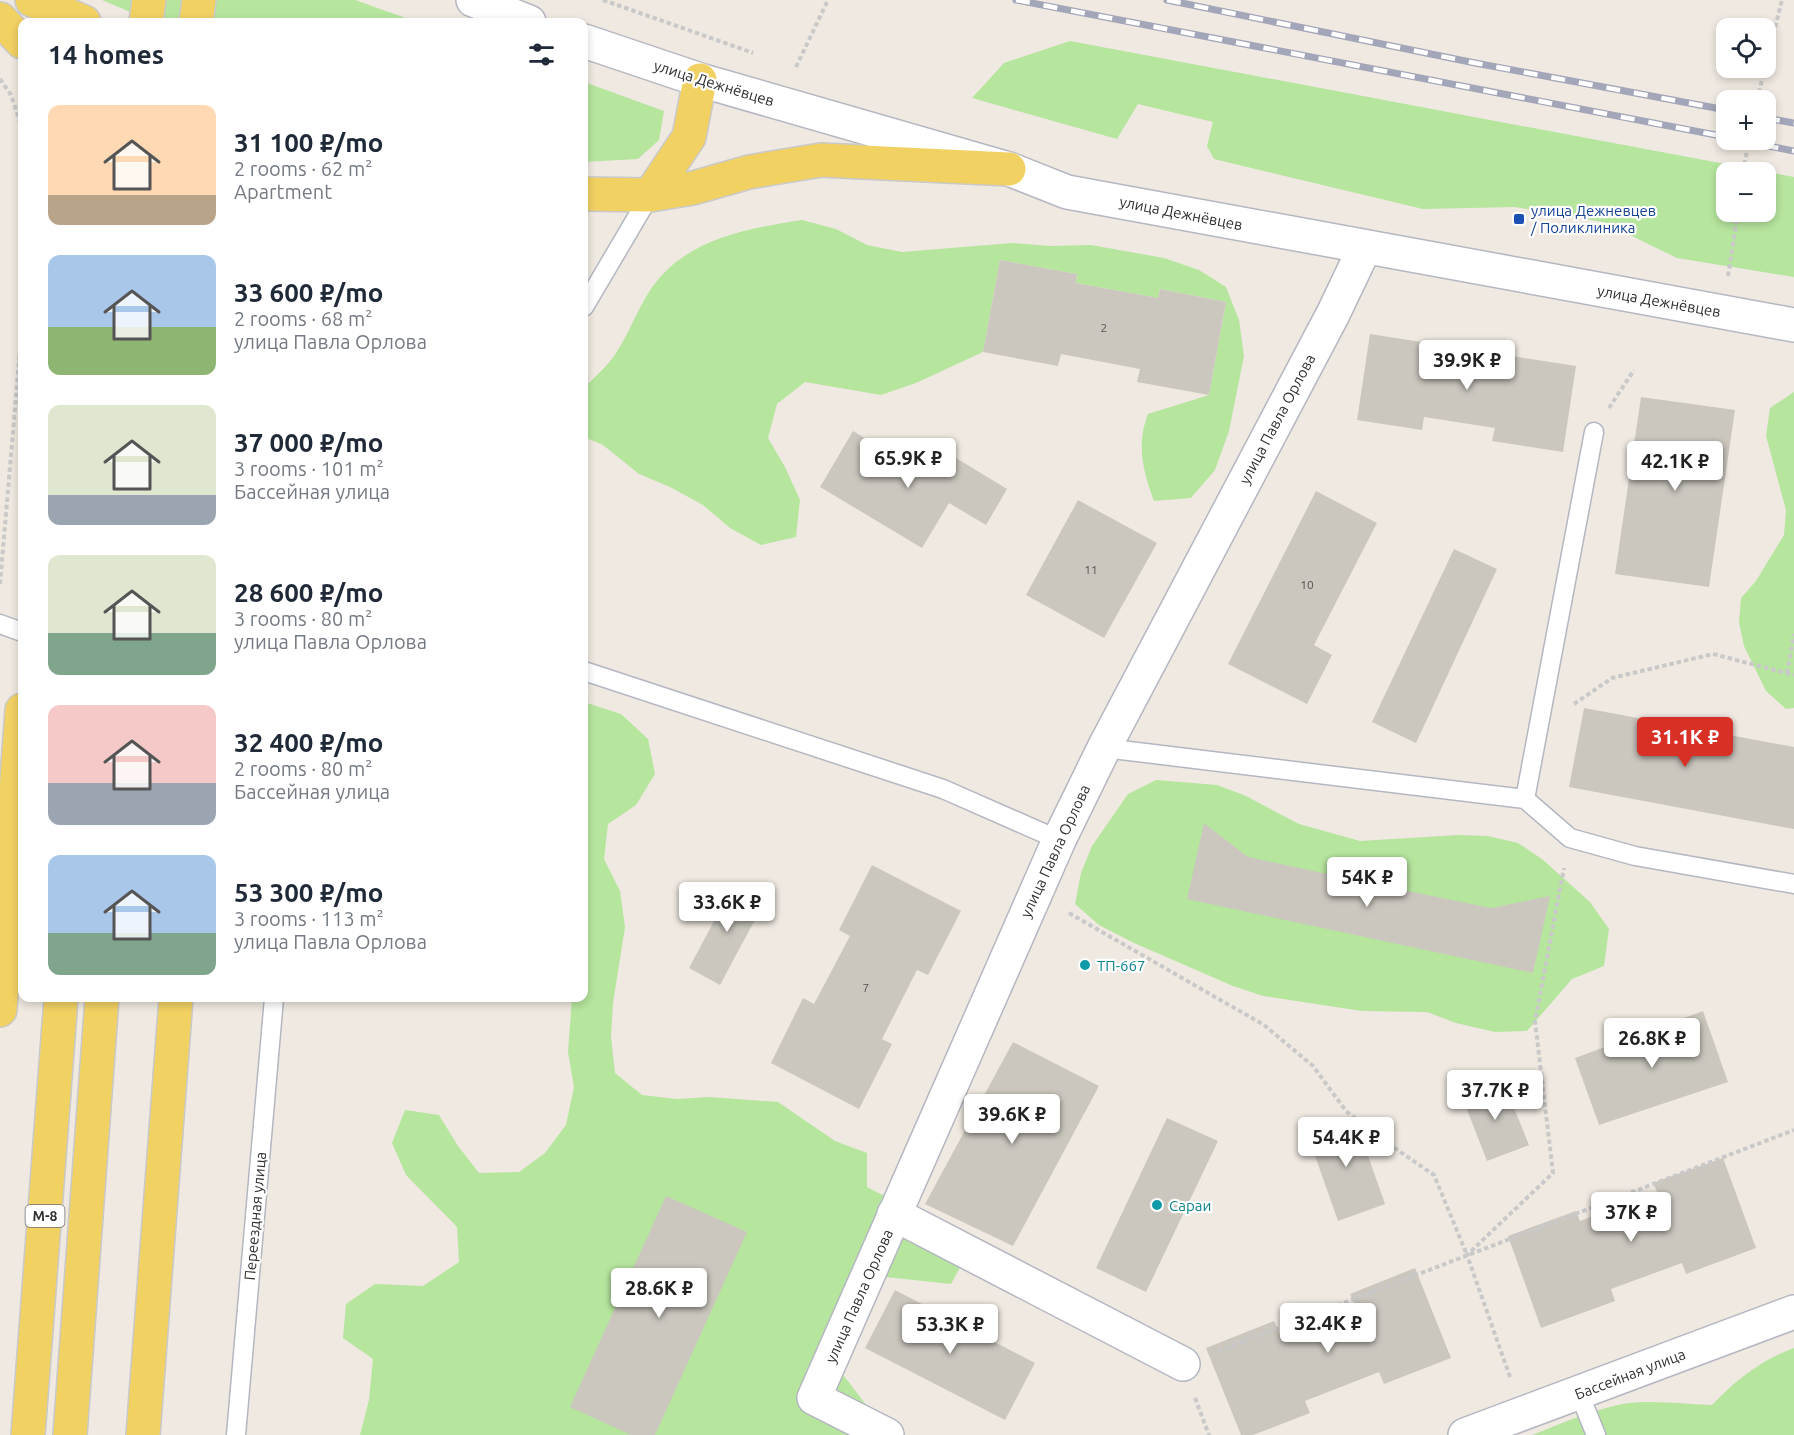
<!DOCTYPE html>
<meta charset="utf-8">
<style>
:root{--surface:#fff;--page:#f6f6f7;--text:#1f2937;--muted:#747a83;--accent:#d93025}
body{margin:0;font-family:Ubuntu,sans-serif;background:var(--page);color:var(--text);height:100vh;display:flex;flex-direction:column;font-size:22px;white-space:nowrap}
*{box-sizing:border-box;margin:0}
p{font-size:20px;color:var(--muted)}
.icon{flex:none;width:33px;height:33px;fill:none;stroke:currentColor;stroke-width:2;stroke-linecap:round;stroke-linejoin:round}
.map{position:relative;flex:1;overflow:hidden}
.panel{position:absolute;left:18px;top:18px;width:570px;height:984px;display:flex;flex-direction:column;background:var(--surface);border-radius:12px;box-shadow:0 3px 9px #0003}
.panel>*{flex:none}
.fabs{position:absolute;left:1716px;top:18px;display:grid;gap:12px}
.fabs a{display:grid;place-items:center;width:60px;height:60px;border-radius:12px;background:var(--surface);box-shadow:0 3px 9px #0003;font-size:30px}
.price{position:absolute;translate:-50% -51px;padding:0 14px;border-radius:6px;background:#fff;color:#222;font-size:20px;line-height:39px;filter:drop-shadow(0 2px 3px #0008)}
.price::after{content:'';position:absolute;left:50%;top:36px;width:18px;height:14px;margin-left:-9px;background:inherit;clip-path:polygon(0 0,100% 0,50% 100%)}
.price.current{background:var(--accent);color:#fff}
ul{padding:0;list-style:none}
li{display:flex;align-items:center;gap:18px;height:150px;padding:0 30px}
li span{display:grid;place-items:center;flex:none;width:168px;height:120px;border-radius:12px;color:#555}
li>.icon{margin-inline-start:auto}
span .icon{width:72px;height:72px;fill:#fffc;stroke-width:1}
li b{font-size:26px}
h2{display:flex;justify-content:space-between;align-items:center;height:72px;padding:0 30px;font-size:26px}
.map>svg:first-child{display:block}
.green{fill:#b6e59e;fill-rule:evenodd}
.building{fill:#cbc7bf}
.lines{fill:none;stroke-linecap:round;stroke-linejoin:round}
.service-casing{stroke:#b4b7c1;stroke-width:21}
.minor-casing{stroke:#b4b7c1;stroke-width:36}
.secondary-casing{stroke:#b4b7c1;stroke-width:36}
.primary-casing{stroke:#c9c9c9;stroke-width:36}
.path{stroke:#c9c9c9;stroke-width:4;stroke-dasharray:4.5 3;stroke-linecap:butt}
.service{stroke:#fff;stroke-width:18}
.minor{stroke:#fff;stroke-width:33}
.secondary{stroke:#fff;stroke-width:33}
.primary{stroke:#f2d163;stroke-width:33}
.rail-casing{stroke:#a3a6b8;stroke-width:7}
.rail{stroke:#fff;stroke-width:4.5;stroke-dasharray:14;stroke-linecap:butt}
.transit-dot{fill:#1a4fb4;stroke:#fff;stroke-width:2}
.culture-dot{fill:#0f9aa8;stroke:#fff;stroke-width:2}
.labels{text-anchor:middle;dominant-baseline:central;stroke-width:4.5;stroke-linejoin:round;paint-order:stroke}
.number-label{font-size:12px;fill:#555452}
.shield{fill:#fff;stroke:#6d6d6d;stroke-width:1.5}
.shield-label{font-size:14px;font-weight:bold;fill:#2e2e2e}
.street-label{font-size:15px;fill:#2e2e2e;stroke:#fff}
.transit-label{font-size:15px;fill:#164399;stroke:#fff;text-anchor:start}
.culture-label{font-size:15px;fill:#0d838f;stroke:#fff;text-anchor:start}
</style>
<div class="map">
<svg width="1794" height="1435" viewBox="0 0 1794 1435">
<rect width="100%" height="100%" fill="#efe9e1"/>
<path class="green" d="M102 0H355L417 22H154Z
M1070 41 1794 177V277L1677 258 1603 222 1515 207 1423 209 1214 159 1207 146 1213 122 1138 104 1117 139 972 98 1004 63ZM1766 172V212H1726V172Z
M584 82 664 111 659 140 638 159 584 162Z
M802 220 836 229 867 245 902 252 1012 243 1050 246 1091 245 1164 258 1199 270 1226 287 1239 320 1244 356 1229 431 1215 470 1191 498 1154 501C1143 471 1136 445 1148 414L1209 395 1226 302 1160 289 1158 298 1076 283 1077 274 1000 260 983 352 916 383 881 395 805 382 777 404 768 438 785 467 800 500 796 537 761 545 730 528 703 505 670 487 639 474 603 445 584 437V383H589C597 375 607 366 614 356 628 336 636 312 649 292 683 239 745 229 802 220Z
M1794 392V708L1786 709 1766 691 1744 646 1739 622 1741 598 1756 581 1784 535 1786 510 1766 436 1770 408Z
M584 702 621 714 648 739 655 774 636 805 608 824 604 859 620 891 625 927 613 1003 611 1037 615 1073 642 1095 677 1099 709 1097 778 1102 835 1141 867 1153V1187L974 1242 951 1284 885 1277 841 1372 889 1435H360L369 1400 373 1359 343 1338 346 1304 375 1284 423 1286 459 1262 457 1227 406 1175 392 1143 405 1110 439 1115 458 1146 479 1173 519 1172 545 1153 566 1125 574 1087 568 1052 572 998H584Z
M1156 780 1217 785 1246 796 1299 824 1360 841 1458 835 1488 836 1518 843 1542 859 1590 902 1609 929 1604 966 1572 979 1527 1031 1495 1032 1456 1023 1427 1012 1362 1011 1263 996 1233 986 1134 943 1099 925 1075 904 1081 873 1092 846 1128 794Z
M1794 1348V1435H1532C1562 1423 1596 1408 1629 1403 1656 1400 1684 1404 1712 1405 1736 1380 1761 1360 1794 1348Z"/>
<path class="building" d="M1000 260 1077 274 1076 283 1158 298 1160 289 1226 302 1209 395 1137 382 1140 369 1061 354 1058 366 983 352Z
M1370 334 1576 366 1563 452 1492 441 1495 428 1424 417 1422 430 1357 420Z
M1641 397 1735 410 1709 587 1615 574Z
M853 431 907 464 913 455 946 475 956 458 1007 489 986 525 949 503 922 548 820 487Z
M1316 491 1377 523 1314 645 1332 655 1307 704 1228 664Z
M1078 500 1157 543 1104 638 1026 595Z
M1454 549 1497 569 1416 743 1372 722Z
M1584 708 1794 747V829L1569 787Z
M1204 823 1248 857 1398 889 1491 908 1550 896 1533 973 1187 899Z
M872 865 961 911 928 975 917 970 882 1039 892 1044 859 1109 771 1063 803 998 814 1004 850 936 839 930Z
M735 882 766 899 720 985 689 968Z
M1703 1011 1728 1082 1599 1125 1575 1058Z
M1013 1042 1099 1086 1013 1246 925 1204Z
M1503 1081 1529 1145 1487 1161 1462 1097Z
M1354 1116 1385 1204 1338 1221 1307 1133Z
M1167 1118 1218 1141 1146 1292 1096 1268Z
M1723 1158 1756 1248 1686 1274 1682 1263 1611 1289 1615 1301 1541 1328 1508 1236 1576 1211 1580 1221 1657 1192 1653 1183Z
M666 1196 747 1232 655 1435H631L570 1407Z
M1415 1268 1451 1358 1384 1384 1379 1372 1305 1401 1310 1413 1253 1435H1241L1206 1348 1274 1321 1280 1335 1355 1305 1350 1294Z
M895 1290 1035 1363 1005 1420 865 1348Z"/>
<g class="lines">
<defs>
<path id="service" d="M584 307 650 195
M0 624 22 632
M584 671 943 789 1059 840
M1104 748 1525 799 1570 838 1635 856 1794 884
M1525 799 1594 432
M1579 1393 1596 1435
M236 1435 274 998"/>
<path id="minor" d="M894 1214 1183 1364
M887 1435 814 1398 1059 840 1104 748 1333 314 1365 247
M1465 1435 1794 1312"/>
<path id="secondary" d="M473 0 529 22
M584 41 700 80 1009 169 1067 192 1794 325"/>
<path id="primary" d="M32 0 84 22
M0 19 22 42
M146 22 149 0
M196 22 199 0
M584 194 650 195 693 188 749 172 821 160 1009 169
M650 195 689 137 700 80
M0 1010 22 710
M28 1435 61 998
M70 1435 102 998
M143 1435 176 998"/>
</defs>
<use href="#service" class="service-casing"/>
<use href="#minor" class="minor-casing"/>
<use href="#secondary" class="secondary-casing"/>
<use href="#primary" class="primary-casing"/>
<path class="path" d="M603 0 753 53
M796 67 828 0
M0 79 11 95 22 128
M1757 100 1782 0
M1743 172 1749 140
M1728 276 1738 212
M1609 408 1634 370
M0 584 22 326
M1787 673 1794 634
M1574 704 1612 678 1713 654 1794 675
M1069 913 1264 1025 1313 1066 1346 1111 1380 1138 1434 1175 1467 1255
M1218 1351 1794 1130
M1510 1377 1467 1255 1553 1173 1535 1021 1564 868
M1195 1398 1209 1435"/>
<use href="#service" class="service"/>
<use href="#minor" class="minor"/>
<use href="#secondary" class="secondary"/>
<use href="#primary" class="primary"/>
<defs>
<path id="rail" d="M1016 0 1726 137
M1167 0 1475 63 1726 110
M1766 118 1794 123
M1737 140 1794 151"/>
</defs>
<use href="#rail" class="rail-casing"/>
<use href="#rail" class="rail"/>
</g>
<rect class="transit-dot" x="1513" y="213" width="12" height="12" rx="3"/>
<g class="culture-dot">
<circle cx="1085" cy="965" r="6"/>
<circle cx="1157" cy="1205" r="6"/>
</g>
<g class="labels">
<g class="number-label">
<text x="1104" y="327">2</text>
<text x="1091" y="569">11</text>
<text x="1307" y="584">10</text>
<text x="866" y="987">7</text>
</g>
<rect class="shield" x="25.5" y="1205" width="39" height="22" rx="4.5"/>
<g class="shield-label">
<text x="45" y="1216">М-8</text>
</g>
<g class="street-label">
<text transform="translate(714 83) rotate(17)">улица Дежнёвцев</text>
<text transform="translate(1181 213) rotate(11)">улица Дежнёвцев</text>
<text transform="translate(1659 301) rotate(10)">улица Дежнёвцев</text>
<text transform="translate(1277 419) rotate(-62)">улица Павла Орлова</text>
<text transform="translate(1055 851) rotate(-65)">улица Павла Орлова</text>
<text transform="translate(255 1216) rotate(-85)">Переездная улица</text>
<text transform="translate(859 1296) rotate(-66)">улица Павла Орлова</text>
<text transform="translate(1630 1374) rotate(-21)">Бассейная улица</text>
</g>
<g class="transit-label">
<text x="1531" y="210">улица Дежневцев<tspan x="1531" dy="17">/ Поликлиника</tspan></text>
</g>
<g class="culture-label">
<text x="1097" y="965">ТП-667</text>
<text x="1169" y="1205">Сараи</text>
</g>
</g>
</svg>
<div class="fabs">
<a><svg class="icon" aria-label="locate" viewBox="0 0 24 24"><circle cx="12" cy="12" r="6"/><path d="M12 2v4M12 18v4M2 12h4M18 12h4"/></svg></a>
<a>+</a>
<a>−</a>
</div>
<b class="price" style="left:1467px;top:391px">39.9K ₽</b>
<b class="price" style="left:908px;top:489px">65.9K ₽</b>
<b class="price" style="left:1675px;top:492px">42.1K ₽</b>
<b class="price current" style="left:1685px;top:768px">31.1K ₽</b>
<b class="price" style="left:1367px;top:908px">54K ₽</b>
<b class="price" style="left:727px;top:933px">33.6K ₽</b>
<b class="price" style="left:1652px;top:1069px">26.8K ₽</b>
<b class="price" style="left:1495px;top:1121px">37.7K ₽</b>
<b class="price" style="left:1012px;top:1145px">39.6K ₽</b>
<b class="price" style="left:1346px;top:1168px">54.4K ₽</b>
<b class="price" style="left:1631px;top:1243px">37K ₽</b>
<b class="price" style="left:659px;top:1319px">28.6K ₽</b>
<b class="price" style="left:1328px;top:1354px">32.4K ₽</b>
<b class="price" style="left:950px;top:1355px">53.3K ₽</b>
<section class="panel">
<h2>14 homes<svg class="icon" aria-label="filters" viewBox="0 0 24 24"><path d="M4 7h16M4 17h16"/><circle cx="9" cy="7" r="2"/><circle cx="15" cy="17" r="2"/></svg></h2>
<ul>
<li><span style="background:linear-gradient(#ffd9b3 75%,#b9a48a 0)"><svg class="icon" aria-label="home" viewBox="0 0 24 24"><path d="M3 11l9-7 9 7M6 9v11h12V9"/></svg></span><div><b>31 100 ₽/mo</b><p>2 rooms · 62 m²</p><p>Apartment</p></div></li>
<li><span style="background:linear-gradient(#a9c7e8 60%,#8fb573 0)"><svg class="icon" aria-label="home" viewBox="0 0 24 24"><path d="M3 11l9-7 9 7M6 9v11h12V9"/></svg></span><div><b>33 600 ₽/mo</b><p>2 rooms · 68 m²</p><p>улица Павла Орлова</p></div></li>
<li><span style="background:linear-gradient(#dfe7d0 75%,#9aa5b1 0)"><svg class="icon" aria-label="home" viewBox="0 0 24 24"><path d="M3 11l9-7 9 7M6 9v11h12V9"/></svg></span><div><b>37 000 ₽/mo</b><p>3 rooms · 101 m²</p><p>Бассейная улица</p></div></li>
<li><span style="background:linear-gradient(#dfe7d0 65%,#7fa58c 0)"><svg class="icon" aria-label="home" viewBox="0 0 24 24"><path d="M3 11l9-7 9 7M6 9v11h12V9"/></svg></span><div><b>28 600 ₽/mo</b><p>3 rooms · 80 m²</p><p>улица Павла Орлова</p></div></li>
<li><span style="background:linear-gradient(#f6c9c9 65%,#9aa5b1 0)"><svg class="icon" aria-label="home" viewBox="0 0 24 24"><path d="M3 11l9-7 9 7M6 9v11h12V9"/></svg></span><div><b>32 400 ₽/mo</b><p>2 rooms · 80 m²</p><p>Бассейная улица</p></div></li>
<li><span style="background:linear-gradient(#a9c7e8 65%,#7fa58c 0)"><svg class="icon" aria-label="home" viewBox="0 0 24 24"><path d="M3 11l9-7 9 7M6 9v11h12V9"/></svg></span><div><b>53 300 ₽/mo</b><p>3 rooms · 113 m²</p><p>улица Павла Орлова</p></div></li>
</ul>
</section>
</div>
